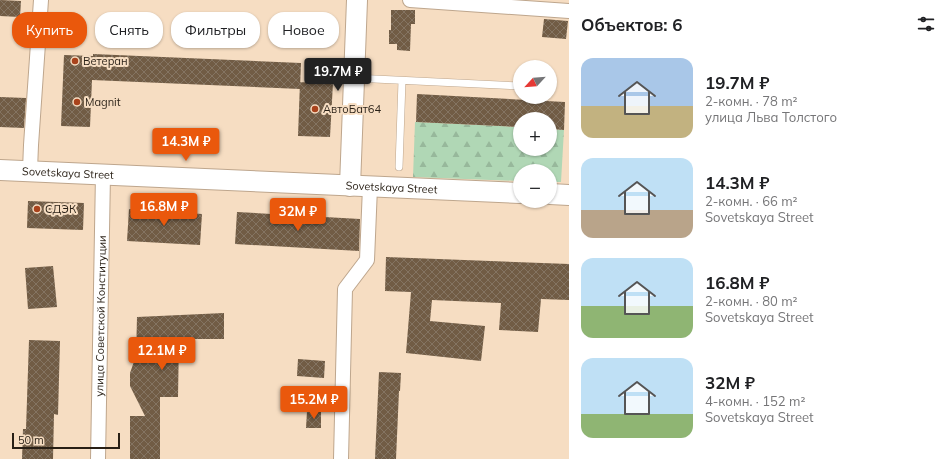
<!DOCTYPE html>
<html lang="ru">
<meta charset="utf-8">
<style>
:root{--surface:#fff;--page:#f2f2f2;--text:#202124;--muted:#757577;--accent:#ea580c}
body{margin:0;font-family:Mulish,sans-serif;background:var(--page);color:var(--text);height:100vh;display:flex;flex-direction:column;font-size:15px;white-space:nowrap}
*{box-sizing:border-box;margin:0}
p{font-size:13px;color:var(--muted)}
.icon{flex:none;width:22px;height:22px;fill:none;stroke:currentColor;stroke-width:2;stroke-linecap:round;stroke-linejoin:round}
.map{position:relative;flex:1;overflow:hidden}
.side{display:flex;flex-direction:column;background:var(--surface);width:380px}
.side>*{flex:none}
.banner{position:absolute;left:12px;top:12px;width:380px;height:36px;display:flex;gap:8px}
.needle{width:26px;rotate:244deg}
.controls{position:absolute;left:513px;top:60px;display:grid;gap:8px}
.controls a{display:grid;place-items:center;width:44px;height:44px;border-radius:50%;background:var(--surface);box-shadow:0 1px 3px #0004;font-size:20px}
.scale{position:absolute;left:12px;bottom:10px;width:108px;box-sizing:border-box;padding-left:4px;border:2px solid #281f15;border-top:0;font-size:11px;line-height:14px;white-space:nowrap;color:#281f15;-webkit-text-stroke:3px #f6ddc2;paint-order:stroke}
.price{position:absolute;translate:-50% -34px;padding:0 9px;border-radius:4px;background:var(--accent);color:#fff;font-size:13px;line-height:26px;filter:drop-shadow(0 1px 2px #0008)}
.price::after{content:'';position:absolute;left:50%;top:24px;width:12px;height:9px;margin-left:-6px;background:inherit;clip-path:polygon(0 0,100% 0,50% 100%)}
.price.selected{background:#222;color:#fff}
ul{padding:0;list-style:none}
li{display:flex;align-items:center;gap:12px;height:100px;padding:0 12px}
li span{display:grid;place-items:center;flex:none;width:112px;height:80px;border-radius:12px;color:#555}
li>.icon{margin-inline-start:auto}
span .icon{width:48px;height:48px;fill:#fffc;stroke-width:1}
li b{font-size:17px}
h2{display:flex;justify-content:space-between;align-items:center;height:48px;padding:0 12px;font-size:17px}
.chip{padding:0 14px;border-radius:16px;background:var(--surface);box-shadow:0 1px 3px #0004;font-size:14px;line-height:36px}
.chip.selected{background:var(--accent);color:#fff}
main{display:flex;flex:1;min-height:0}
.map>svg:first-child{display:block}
.forest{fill:url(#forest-firs)}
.building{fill:url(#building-cross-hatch)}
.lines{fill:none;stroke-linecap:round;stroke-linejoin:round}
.lane-casing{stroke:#bea68d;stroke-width:8}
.street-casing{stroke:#bea68d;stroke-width:16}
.secondary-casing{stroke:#bea68d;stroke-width:22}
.lane{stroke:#fff;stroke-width:7}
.street{stroke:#fff;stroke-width:14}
.secondary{stroke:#fff;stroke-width:20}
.poi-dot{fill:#a9431c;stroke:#f6ddc2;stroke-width:1.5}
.labels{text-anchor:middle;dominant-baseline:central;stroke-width:4;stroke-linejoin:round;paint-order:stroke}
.poi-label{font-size:11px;fill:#281f15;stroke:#f6ddc2;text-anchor:start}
.street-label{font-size:11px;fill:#281f15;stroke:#f6ddc2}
</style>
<main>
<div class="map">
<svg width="569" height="459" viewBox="0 0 569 459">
<defs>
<pattern id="forest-firs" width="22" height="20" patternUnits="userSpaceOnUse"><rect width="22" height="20" fill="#b0d7b5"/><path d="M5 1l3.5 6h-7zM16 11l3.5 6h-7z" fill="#97b89b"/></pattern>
<pattern id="building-cross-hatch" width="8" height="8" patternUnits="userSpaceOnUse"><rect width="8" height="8" fill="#715c45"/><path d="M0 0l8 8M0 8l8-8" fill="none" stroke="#847462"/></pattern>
</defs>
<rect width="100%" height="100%" fill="#f6ddc2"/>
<path class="forest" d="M415 122 520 127V149H550V129L564 130 561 182H550V171H520V181L413 177Z"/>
<path class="building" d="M0 0 21 1 20 17 0 16Z
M391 10H415V24H411L410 51 397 50V44H389V30H391Z
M544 19 568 21 566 39 542 37Z
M93 54 301 63 300 89 92 80 90 127 61 126 64 55 93 56Z
M300 82 333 83 330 137 298 136Z
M417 94 565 102 564 130 550 129V119H520V127L416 122Z
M0 97 26 98 24 128 0 127Z
M28 201 84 203 83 230 27 228Z
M129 209 202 214 200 245 127 241Z
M237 212 360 219 359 251 235 244Z
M386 257 569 264V300L541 299 538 332 499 330 501 303 432 300 430 321 485 326 481 361 406 353 411 292 385 291Z
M53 266 57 307 28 309 25 268Z
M224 313V339H179L178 397H160V459H130V416H145L130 386V373L136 356 137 317Z
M29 340 60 341 58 415 54 414 53 459H22L23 429H26Z
M298 359 325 361 324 378 297 376Z
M379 372 401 373 400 391H399L396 459H375Z
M307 411H321V428H306Z"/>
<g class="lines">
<defs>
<path id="lane" d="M333 77 520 86
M399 167 402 81"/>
<g id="street">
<path d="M410 0 569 11"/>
<path d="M30 170 31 145 41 0"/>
<path id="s1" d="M98 459 103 174"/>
<path d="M341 459 345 289 367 260 370 187"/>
</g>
<g id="secondary">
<path id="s2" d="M0 170 520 193"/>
<path d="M350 186 357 0"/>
<path d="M550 194 569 195"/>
</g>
</defs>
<use href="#lane" class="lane-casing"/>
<use href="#street" class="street-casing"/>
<use href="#secondary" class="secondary-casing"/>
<use href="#lane" class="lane"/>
<use href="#street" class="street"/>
<use href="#secondary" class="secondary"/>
</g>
<g class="poi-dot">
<circle cx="75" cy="61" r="4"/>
<circle cx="77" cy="102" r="4"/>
<circle cx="315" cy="109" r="4"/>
<circle cx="37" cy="209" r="4"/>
</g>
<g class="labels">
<g class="poi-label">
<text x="83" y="61">Ветеран</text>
<text x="85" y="102">Magnit</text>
<text x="323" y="109">АвтоБат64</text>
<text x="45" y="209">СДЭК</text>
</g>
<g class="street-label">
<text stroke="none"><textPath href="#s2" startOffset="68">Sovetskaya Street</textPath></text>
<text stroke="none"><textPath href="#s2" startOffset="392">Sovetskaya Street</textPath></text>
<text stroke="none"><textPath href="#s1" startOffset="143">улица Советской Конституции</textPath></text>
</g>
</g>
</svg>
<div class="controls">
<a><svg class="needle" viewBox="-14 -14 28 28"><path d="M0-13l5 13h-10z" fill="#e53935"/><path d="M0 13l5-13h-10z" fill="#757577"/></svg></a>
<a>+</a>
<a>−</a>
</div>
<div class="scale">50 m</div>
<b class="price selected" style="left:338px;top:92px">19.7M ₽</b>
<b class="price" style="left:186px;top:162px">14.3M ₽</b>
<b class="price" style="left:164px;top:227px">16.8M ₽</b>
<b class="price" style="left:298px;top:232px">32M ₽</b>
<b class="price" style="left:162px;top:371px">12.1M ₽</b>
<b class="price" style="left:314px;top:420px">15.2M ₽</b>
<div class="banner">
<a class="chip selected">Купить</a>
<a class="chip">Снять</a>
<a class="chip">Фильтры</a>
<a class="chip">Новое</a>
</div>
</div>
<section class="side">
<h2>Объектов: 6<svg class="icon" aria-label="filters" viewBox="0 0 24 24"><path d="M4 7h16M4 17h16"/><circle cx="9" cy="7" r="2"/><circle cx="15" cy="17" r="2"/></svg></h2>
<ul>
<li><span style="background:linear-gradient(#a9c7e8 60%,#c2b280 0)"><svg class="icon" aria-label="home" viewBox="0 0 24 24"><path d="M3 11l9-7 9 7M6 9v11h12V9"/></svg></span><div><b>19.7M ₽</b><p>2-комн. · 78 m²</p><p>улица Льва Толстого</p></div></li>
<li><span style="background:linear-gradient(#bfe0f5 65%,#b9a48a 0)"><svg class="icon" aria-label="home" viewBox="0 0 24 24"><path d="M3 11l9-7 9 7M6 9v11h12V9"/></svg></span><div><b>14.3M ₽</b><p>2-комн. · 66 m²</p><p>Sovetskaya Street</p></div></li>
<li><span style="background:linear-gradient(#bfe0f5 60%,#8fb573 0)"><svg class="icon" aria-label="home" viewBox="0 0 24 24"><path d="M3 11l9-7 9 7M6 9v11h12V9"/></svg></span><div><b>16.8M ₽</b><p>2-комн. · 80 m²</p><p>Sovetskaya Street</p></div></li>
<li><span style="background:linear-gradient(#bfe0f5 70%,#8fb573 0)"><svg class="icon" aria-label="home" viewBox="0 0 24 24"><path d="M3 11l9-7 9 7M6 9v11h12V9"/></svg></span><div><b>32M ₽</b><p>4-комн. · 152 m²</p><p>Sovetskaya Street</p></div></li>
</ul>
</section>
</main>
